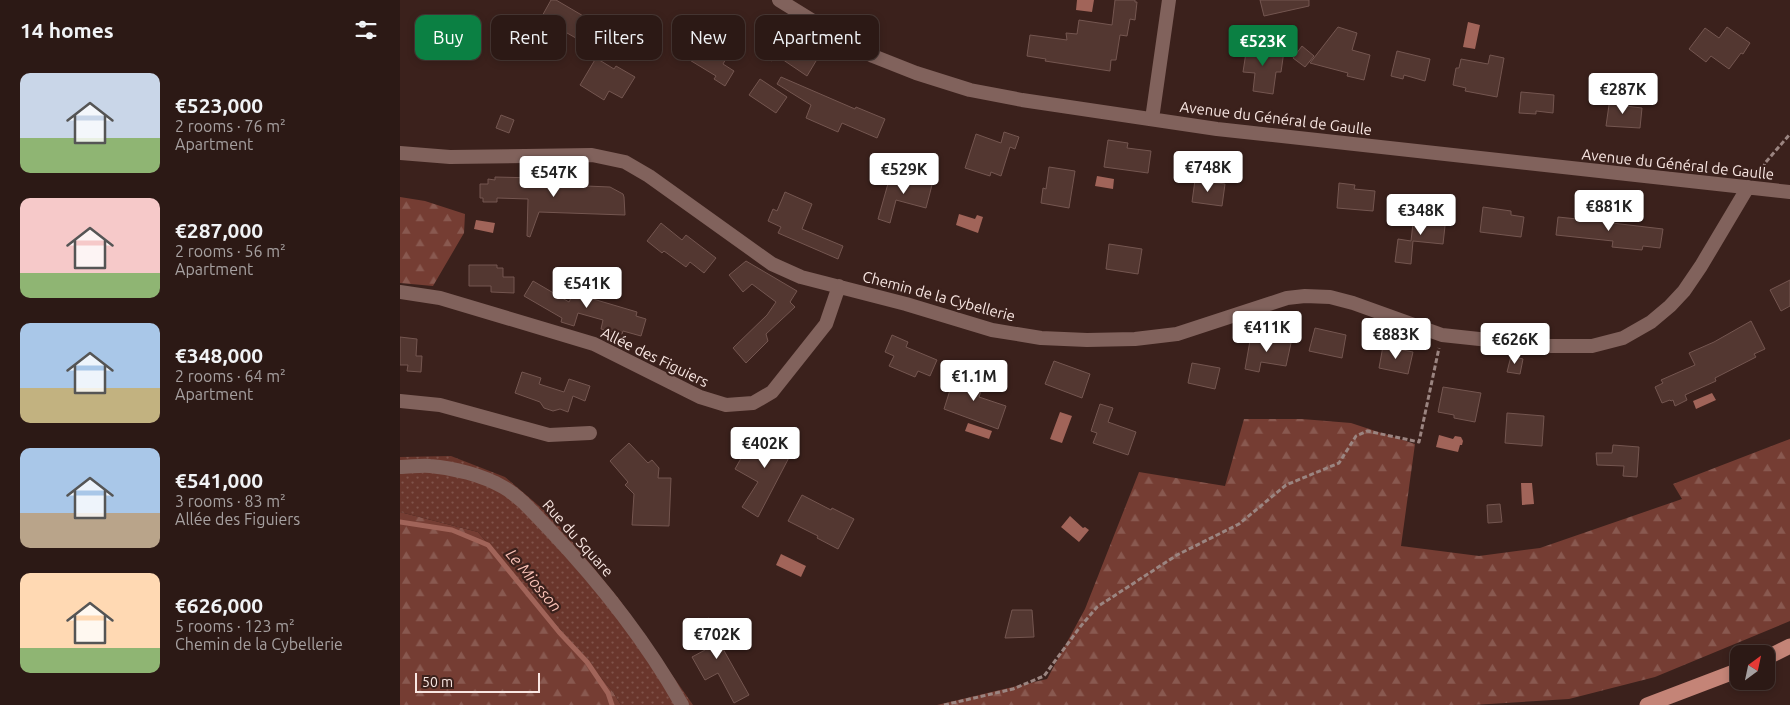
<!DOCTYPE html>
<meta charset="utf-8">
<style>
:root{--surface:#2c1915;--page:#382622;--text:#f1f3f6;--muted:#a6a0a0;--line:#483834;--accent:#0b8043}
body{margin:0;font-family:Ubuntu,sans-serif;background:var(--page);color:var(--text);height:100vh;display:flex;flex-direction:column;font-size:19px;white-space:nowrap}
*{box-sizing:border-box;margin:0}
p{font-size:16px;color:var(--muted)}
.icon{flex:none;width:28px;height:28px;fill:none;stroke:currentColor;stroke-width:2;stroke-linecap:round;stroke-linejoin:round}
.map{position:relative;flex:1;overflow:hidden}
.side{display:flex;flex-direction:column;background:var(--surface);width:400px}
.side>*{flex:none}
.guide{position:absolute;left:15px;top:15px;width:475px;height:45px;display:flex;gap:10px}
.needle{width:32px;rotate:33deg}
.fabs{position:absolute;left:1330px;top:645px;display:grid;gap:10px}
.fabs a{display:grid;place-items:center;width:45px;height:45px;border-radius:10px;background:var(--surface);box-shadow:0 2px 8px #0003,0 0 0 1px var(--line);font-size:25px}
.scale{position:absolute;left:15px;bottom:12px;width:125px;box-sizing:border-box;padding-left:5px;border:2px solid #f9e7e3;border-top:0;font-size:14px;line-height:18px;white-space:nowrap;color:#f9e7e3;-webkit-text-stroke:4px #3b211c;paint-order:stroke}
.price{position:absolute;translate:-50% -42px;padding:0 11px;border-radius:5px;background:#fff;color:#222;font-size:16px;line-height:32px;filter:drop-shadow(0 1px 2px #0008)}
.price::after{content:'';position:absolute;left:50%;top:30px;width:15px;height:11px;margin-left:-8px;background:inherit;clip-path:polygon(0 0,100% 0,50% 100%)}
.price.active{background:var(--accent);color:#fff}
ul{padding:0;list-style:none}
li{display:flex;align-items:center;gap:15px;height:125px;padding:0 20px}
li span{display:grid;place-items:center;flex:none;width:140px;height:100px;border-radius:10px;color:#555}
li>.icon{margin-inline-start:auto}
span .icon{width:60px;height:60px;fill:#fffc;stroke-width:1}
li b{font-size:21px}
h2{display:flex;justify-content:space-between;align-items:center;height:60px;padding:0 20px;font-size:21px}
.pill{padding:0 18px;border-radius:10px;background:var(--surface);box-shadow:0 2px 8px #0003,0 0 0 1px var(--line);font-size:18px;line-height:45px}
.pill.active{background:var(--accent);color:#fff}
main{display:flex;flex:1;min-height:0}
.map>svg:first-child{display:block}
.forest{fill:url(#forest-firs)}
.garden{fill:url(#garden-dots)}
.water{fill:#a16459}
.lines{fill:none;stroke-linecap:round;stroke-linejoin:round}
.stream{stroke:#a16459;stroke-width:5}
.building{fill:#533731;stroke:#745650}
.path{stroke:#9b8581;stroke-width:3;stroke-dasharray:5 2.5;stroke-linecap:butt}
.street{stroke:#81625c;stroke-width:14}
.primary{stroke:#c48477;stroke-width:15}
.labels{text-anchor:middle;dominant-baseline:central;stroke-width:4.5;stroke-linejoin:round;paint-order:stroke}
.street-label{font-size:15px;fill:#f9e7e3;stroke:#3b211c}
.water-label{font-size:16px;font-style:italic;fill:#f9c1b6;stroke:#3b211c}
</style>
<main>
<section class="side">
<h2>14 homes<svg class="icon" aria-label="filters" viewBox="0 0 24 24"><path d="M4 7h16M4 17h16"/><circle cx="9" cy="7" r="2"/><circle cx="15" cy="17" r="2"/></svg></h2>
<ul>
<li><span style="background:linear-gradient(#c9d6e8 65%,#8fb573 0)"><svg class="icon" aria-label="home" viewBox="0 0 24 24"><path d="M3 11l9-7 9 7M6 9v11h12V9"/></svg></span><div><b>€523,000</b><p>2 rooms · 76 m²</p><p>Apartment</p></div></li>
<li><span style="background:linear-gradient(#f6c9c9 75%,#8fb573 0)"><svg class="icon" aria-label="home" viewBox="0 0 24 24"><path d="M3 11l9-7 9 7M6 9v11h12V9"/></svg></span><div><b>€287,000</b><p>2 rooms · 56 m²</p><p>Apartment</p></div></li>
<li><span style="background:linear-gradient(#a9c7e8 65%,#c2b280 0)"><svg class="icon" aria-label="home" viewBox="0 0 24 24"><path d="M3 11l9-7 9 7M6 9v11h12V9"/></svg></span><div><b>€348,000</b><p>2 rooms · 64 m²</p><p>Apartment</p></div></li>
<li><span style="background:linear-gradient(#a9c7e8 65%,#b9a48a 0)"><svg class="icon" aria-label="home" viewBox="0 0 24 24"><path d="M3 11l9-7 9 7M6 9v11h12V9"/></svg></span><div><b>€541,000</b><p>3 rooms · 83 m²</p><p>Allée des Figuiers</p></div></li>
<li><span style="background:linear-gradient(#ffd9b3 75%,#8fb573 0)"><svg class="icon" aria-label="home" viewBox="0 0 24 24"><path d="M3 11l9-7 9 7M6 9v11h12V9"/></svg></span><div><b>€626,000</b><p>5 rooms · 123 m²</p><p>Chemin de la Cybellerie</p></div></li>
</ul>
</section>
<div class="map">
<svg width="1390" height="705" viewBox="0 0 1390 705">
<defs>
<pattern id="forest-firs" width="22" height="20" patternUnits="userSpaceOnUse" patternTransform="scale(1.25)"><rect width="22" height="20" fill="#753d33"/><path d="M5 1l3.5 6h-7zM16 11l3.5 6h-7z" fill="#895950"/></pattern>
<pattern id="garden-dots" width="8" height="8" patternUnits="userSpaceOnUse" patternTransform="scale(1.25)"><rect width="8" height="8" fill="#6a362c"/><path d="M2 2h.1M6 6h.1" fill="none" stroke="#80534a" stroke-width="1.8" stroke-linecap="round"/></pattern>
</defs>
<rect width="100%" height="100%" fill="#3b211c"/>
<path class="forest" d="M0 197 25 201 65 214 64 233 33 286 0 283Z
M844 419H902L951 423 1015 444 1001 546 1079 556 1140 548 1282 499 1273 484 1390 439V621L1255 677 1169 699 1073 705H537L647 679 685 609 739 472 825 486Z
M0 512 78 532 213 692 221 705H0Z"/>
<path class="garden" d="M51 456 105 477 152 517 219 599 293 705H221L213 692 78 532 0 512V457Z"/>
<path class="water" d="M677 0H694L692 12 676 10Z
M1068 22 1080 25 1075 49 1063 47Z
M1229 76 1240 77 1238 99 1227 98V95L1224 94 1225 91H1228Z
M697 176 714 179 713 189 695 186Z
M559 214 575 219 577 215 583 217 578 233 556 225Z
M76 220 95 223 93 233 74 229Z
M1312 393 1316 400 1296 409 1293 401Z
M660 412 672 416 662 443 650 439Z
M568 423 592 431 589 439 565 431Z
M1039 435 1053 439 1055 436 1061 437 1063 441 1062 445H1060L1058 452 1036 447Z
M1121 483H1132L1134 504 1122 505Z
M670 516 683 528 685 527 689 530 679 542 661 527Z
M381 554 406 566 401 577 376 565Z"/>
<g class="lines">
<path class="stream" d="M0 522 52 530 88 545 159 632 187 662 208 693 212 705"/>
</g>
<path class="building" d="M151 0H156L185 17 181 23 189 27 181 41 141 18Z
M715 0H735V2H737L735 20 730 19 727 36 720 35 716 60H711L710 71 645 61 646 59 627 56 630 35 667 40 666 33 677 34 679 20 712 25Z
M860 0H909V6L864 16Z
M374 27 419 56 407 76 376 55 372 61 357 52Z
M938 27 957 33 952 50 970 55 964 80 947 76 948 73 910 63Z
M1327 27 1350 43 1343 54 1341 53 1329 69 1311 56 1306 62 1289 49 1305 28 1319 38Z
M315 36 333 46 323 64 334 71 325 86 314 79 316 76 288 59 296 46 305 52Z
M847 46 884 51 881 72H876L873 94 853 91 855 73 843 72Z
M902 46 914 56 905 67 893 58Z
M997 51 1030 59 1025 81 1004 75 1003 79 991 76Z
M1090 55 1104 58 1097 97 1065 91 1066 88 1053 85 1056 68H1059L1061 59 1088 64Z
M196 58 214 69 216 66 235 77 222 98 209 91 204 100 180 85Z
M381 77 455 109 456 107 485 119 477 138 442 123 438 132 406 118 411 105 377 84Z
M360 79 387 97 376 113 349 95Z
M1121 92 1154 95 1153 113 1136 111V114L1119 113Z
M1210 98 1226 99 1225 106 1242 108 1240 128 1206 126Z
M101 115 114 120 109 133 96 128Z
M604 132 619 137 615 149 610 147 601 176 591 172 590 176 565 168 576 134 601 143Z
M708 140 728 143 727 148 751 151 748 173 704 167Z
M649 167 675 171 669 208 641 203 643 188 646 189Z
M491 173 532 185 526 208 496 200 490 223 478 219Z
M95 177 137 178 138 184 210 187 223 194 224 197 225 215 139 212 130 237 127 236 128 199 97 198V202H83V198H80V184H88V179L95 180Z
M795 180 825 184 822 206 792 202Z
M939 183 955 185 954 189 975 191 973 211 937 208Z
M385 192 412 204 402 229 443 246 438 259 378 233 381 227 368 221 373 209 377 211Z
M1083 207 1111 211V215L1124 217 1121 237 1080 232Z
M1178 210 1196 212 1195 221 1263 229 1260 248 1243 246 1242 250 1212 247 1213 241 1156 235 1158 217 1177 219Z
M1014 214 1046 217 1043 244 1013 241 1011 264 995 262 998 239 1011 241Z
M261 223 282 240 286 235 316 258 304 273 290 262 286 267 264 251 262 253 247 241Z
M709 244 742 249 738 274 706 269Z
M346 261 397 291 390 302 395 307 366 334 368 341 346 363 333 348 367 315 376 302 352 284 343 292 329 275Z
M69 265H97V268H103V277H114V293L91 292V286H69Z
M182 276 188 278 183 296 237 312 236 316 246 319 241 336 223 331 222 334 201 329 203 320 178 313 174 326 161 322 162 318 124 296 133 281 169 302Z
M1390 280V306L1381 311 1370 290Z
M1351 321 1365 349 1354 354 1356 357 1315 378 1316 381 1285 395 1287 400 1275 406 1273 400 1271 401 1270 400 1262 403 1255 387 1263 383 1261 380 1295 365 1289 353 1314 342Z
M915 328 946 335 942 358 909 351Z
M492 335 508 342 506 347 537 360 530 376 518 371 515 377 489 366 494 356 485 352Z
M851 335 891 343 886 366 861 362 859 372 845 369Z
M0 337 17 339 16 356H22L21 372 7 371 8 365H0Z
M983 346 1013 352 1008 374 979 368Z
M1111 356 1123 359 1120 374 1107 372Z
M654 361 690 374 682 398 645 384Z
M792 363 820 368 815 389 788 383Z
M564 370 586 377 579 397 606 406 598 429 544 409 551 387 558 389Z
M122 372 141 378 139 384 164 392 169 379 190 386 185 401 173 396 168 412 160 409 153 411 144 408 140 402 115 393Z
M1043 387 1081 393 1075 422 1054 418V415L1038 412Z
M700 404 713 408 708 422 736 432 728 455 693 443 697 433 691 431Z
M1107 413 1144 416 1142 446 1105 443Z
M378 429 395 446 358 517 342 507 358 482 335 469 349 444 364 452Z
M229 443 248 463 252 460 259 468 258 478H271L269 526 232 525 234 494 225 485 228 482 210 461Z
M1213 445 1239 447 1237 477 1223 476 1224 466 1197 465 1196 453H1212Z
M402 495 431 510 432 508 454 519 438 549 417 538 418 536 388 521Z
M1100 504 1102 522 1088 523 1087 505Z
M612 610H632L634 637 605 638Z
M309 618 313 625 319 622 326 635 318 640 349 695 334 703 318 673 305 680 292 657 305 650 293 627Z"/>
<g class="lines">
<path class="path" d="M1361 176 1365 163 1390 134
M544 705 613 689 644 676 680 627 697 607 777 555 839 524 886 485 939 463 956 436 967 431 1019 442 1039 348"/>
<path class="street" d="M379 0 447 42 473 56 516 73 570 90 622 100 817 129 1390 192
M752 119 769 0
M0 153 50 157 192 155 225 162 249 176 372 264 401 277 506 304 592 330 641 338 687 340 735 339 777 334 887 298 905 296 930 297 953 303 1042 335 1144 346H1192L1223 338 1251 322 1270 306 1284 291 1301 266 1348 187
M0 292 40 298 194 344 300 397 326 405 353 403 372 392 426 324 439 286
M0 401 40 405 149 435 190 433
M0 467C10 467 21 465 30 466 54 468 82 475 103 487 121 497 136 516 150 530 200 583 246 641 282 705"/>
<path class="primary" d="M1366 658 1390 646
M1247 705 1339 670"/>
</g>
<g class="labels">
<g class="street-label">
<text transform="translate(876 118) rotate(7)">Avenue du Général de Gaulle</text>
<text transform="translate(1278 164) rotate(6)">Avenue du Général de Gaulle</text>
<text transform="translate(539 296) rotate(15)">Chemin de la Cybellerie</text>
<text transform="translate(255 357) rotate(26)">Allée des Figuiers</text>
<text transform="translate(178 538) rotate(48)">Rue du Square</text>
</g>
<g class="water-label">
<text transform="translate(134 580) rotate(50)">Le Miosson</text>
</g>
</g>
</svg>
<div class="fabs">
<a><svg class="needle" viewBox="-14 -14 28 28"><path d="M0-13l5 13h-10z" fill="#e53935"/><path d="M0 13l5-13h-10z" fill="#a6a0a0"/></svg></a>
</div>
<div class="scale">50 m</div>
<b class="price active" style="left:863px;top:67px">€523K</b>
<b class="price" style="left:1223px;top:115px">€287K</b>
<b class="price" style="left:808px;top:193px">€748K</b>
<b class="price" style="left:504px;top:195px">€529K</b>
<b class="price" style="left:154px;top:198px">€547K</b>
<b class="price" style="left:1209px;top:232px">€881K</b>
<b class="price" style="left:1021px;top:236px">€348K</b>
<b class="price" style="left:187px;top:309px">€541K</b>
<b class="price" style="left:867px;top:353px">€411K</b>
<b class="price" style="left:996px;top:360px">€883K</b>
<b class="price" style="left:1115px;top:365px">€626K</b>
<b class="price" style="left:574px;top:402px">€1.1M</b>
<b class="price" style="left:365px;top:469px">€402K</b>
<b class="price" style="left:317px;top:660px">€702K</b>
<div class="guide">
<a class="pill active">Buy</a>
<a class="pill">Rent</a>
<a class="pill">Filters</a>
<a class="pill">New</a>
<a class="pill">Apartment</a>
</div>
</div>
</main>
